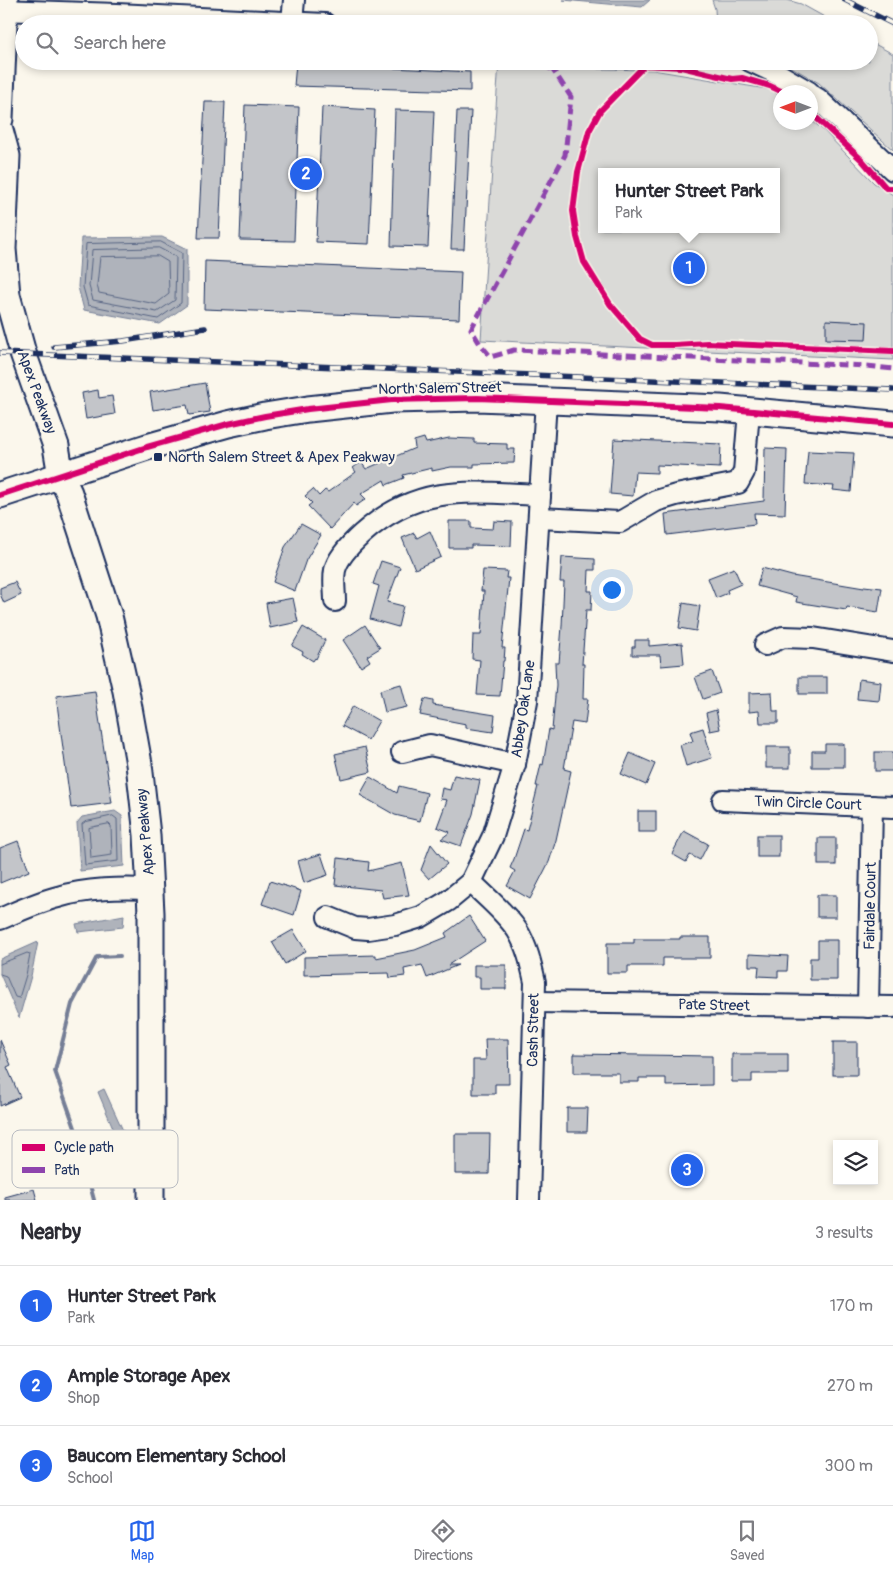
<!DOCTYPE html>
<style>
:root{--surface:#fff;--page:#f7f7f7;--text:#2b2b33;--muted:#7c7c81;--line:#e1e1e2;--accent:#2563eb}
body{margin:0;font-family:Pangolin,sans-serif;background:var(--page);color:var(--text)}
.controls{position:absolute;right:15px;bottom:15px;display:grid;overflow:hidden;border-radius:0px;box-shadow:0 2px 8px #0003}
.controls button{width:45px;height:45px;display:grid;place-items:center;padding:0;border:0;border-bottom:1px solid var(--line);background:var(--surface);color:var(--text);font:25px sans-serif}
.compass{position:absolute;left:773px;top:85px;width:45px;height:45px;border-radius:50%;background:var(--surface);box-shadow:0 2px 8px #0003;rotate:270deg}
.you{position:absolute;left:611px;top:589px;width:18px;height:18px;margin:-12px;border:4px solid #fff;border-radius:50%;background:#1a73e8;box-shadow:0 0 0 8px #1a73e833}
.badge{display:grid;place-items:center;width:32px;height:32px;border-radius:50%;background:var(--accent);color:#fff;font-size:16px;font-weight:700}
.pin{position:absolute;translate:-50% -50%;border:2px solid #fff;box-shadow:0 1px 5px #0006}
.popup{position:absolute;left:598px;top:168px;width:182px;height:65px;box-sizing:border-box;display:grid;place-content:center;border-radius:0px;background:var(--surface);filter:drop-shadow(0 1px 4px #0005);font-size:16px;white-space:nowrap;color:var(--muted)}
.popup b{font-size:19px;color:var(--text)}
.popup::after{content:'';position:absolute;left:50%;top:100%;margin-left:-10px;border:10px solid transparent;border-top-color:var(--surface)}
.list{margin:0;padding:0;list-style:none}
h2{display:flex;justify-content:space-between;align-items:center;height:65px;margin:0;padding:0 20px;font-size:21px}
h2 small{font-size:16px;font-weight:400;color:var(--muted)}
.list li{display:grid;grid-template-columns:32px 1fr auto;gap:15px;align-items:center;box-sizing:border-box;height:80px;padding:0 20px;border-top:1px solid var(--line)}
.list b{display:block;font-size:19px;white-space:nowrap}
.list p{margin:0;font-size:16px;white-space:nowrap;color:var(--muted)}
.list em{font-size:16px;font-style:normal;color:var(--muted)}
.icon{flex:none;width:28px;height:28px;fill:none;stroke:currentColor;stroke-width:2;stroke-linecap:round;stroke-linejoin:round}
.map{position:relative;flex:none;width:893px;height:1200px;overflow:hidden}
.search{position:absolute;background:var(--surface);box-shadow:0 2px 8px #0003;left:15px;right:15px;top:15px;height:55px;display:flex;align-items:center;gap:12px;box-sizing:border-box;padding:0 18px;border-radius:28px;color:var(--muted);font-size:19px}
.sheet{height:305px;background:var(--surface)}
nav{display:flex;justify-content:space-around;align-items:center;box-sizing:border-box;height:70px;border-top:1px solid var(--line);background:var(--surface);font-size:14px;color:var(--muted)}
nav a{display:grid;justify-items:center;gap:2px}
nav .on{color:var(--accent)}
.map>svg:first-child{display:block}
.green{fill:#dadad7;stroke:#7a849a;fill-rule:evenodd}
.water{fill:#afb3bb;stroke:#747e96}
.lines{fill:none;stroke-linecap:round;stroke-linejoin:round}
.shore{stroke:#566483;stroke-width:1}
.stream{stroke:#747e96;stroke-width:4}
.building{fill:#c3c5c9;stroke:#1b2f5e}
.minor-casing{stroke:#1b2f5e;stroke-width:24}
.major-casing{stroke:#1b2f5e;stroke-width:29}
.minor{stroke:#fbf7ec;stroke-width:20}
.major{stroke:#fbf7ec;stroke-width:25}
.rail-casing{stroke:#1b2f5e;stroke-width:5.5}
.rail{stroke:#fbf7ec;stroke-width:4;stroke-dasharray:11;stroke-linecap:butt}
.quiet{stroke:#8e44ad;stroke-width:5;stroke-dasharray:10 5;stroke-linecap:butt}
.cycleway-casing{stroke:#fbf7ec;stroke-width:9}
.cycleway{stroke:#d6006c;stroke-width:6}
.poi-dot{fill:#1b2f5e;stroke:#fbf7ec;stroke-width:2}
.labels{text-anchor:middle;stroke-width:4.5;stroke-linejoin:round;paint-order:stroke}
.street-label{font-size:15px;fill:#1b2f5e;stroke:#fbf7ec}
.poi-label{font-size:15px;fill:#1b2f5e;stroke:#fbf7ec;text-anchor:start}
.key{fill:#fbf7ec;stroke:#b8bbc1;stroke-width:1}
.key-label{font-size:14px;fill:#1b2f5e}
</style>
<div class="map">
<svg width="893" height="1200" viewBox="0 0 893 1200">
<rect width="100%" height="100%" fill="#fbf7ec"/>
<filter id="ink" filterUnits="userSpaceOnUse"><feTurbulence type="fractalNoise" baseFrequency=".02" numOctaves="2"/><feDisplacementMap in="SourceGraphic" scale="10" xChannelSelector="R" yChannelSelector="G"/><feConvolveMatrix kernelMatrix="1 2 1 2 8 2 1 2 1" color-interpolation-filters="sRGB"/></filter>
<g filter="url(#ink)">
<g class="green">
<polygon points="712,0 787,0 801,4 837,24 716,24 715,9"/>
<polygon points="869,41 893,54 893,150 819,83 781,61 869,61"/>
<path d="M499,61H582L598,69L653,70L772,90L780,97V122H810L811,120L824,131L874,183L893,195V360L481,340ZM602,172H776V229H602Z"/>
</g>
<g class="water">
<polygon points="563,0 650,0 642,7"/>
<polygon points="162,237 187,249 187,305 160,324 84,310 78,287 81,238"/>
<polygon points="115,811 122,816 124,866 80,871 77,823 82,817"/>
<polygon points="124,915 123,927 78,932 76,924"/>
<polygon points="38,942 31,976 19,1018 0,974 0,959"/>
<polygon points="104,1089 126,1137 119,1142 98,1092"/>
</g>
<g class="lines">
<g class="shore">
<polygon points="161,242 182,253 181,303 158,319 88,305 83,287 86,244"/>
<polygon points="159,248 176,257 175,300 157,312 93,300 89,286 92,250"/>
<polygon points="158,256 168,262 169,294 156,304 99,293 97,285 100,257"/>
<polygon points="113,816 117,819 118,861 85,865 82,824 85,822"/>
<polygon points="109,824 111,826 112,855 91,858 89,828"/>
<polyline points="0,964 27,953 30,954 26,975 19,998 15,997 6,976 0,974"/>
</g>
<polyline class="stream" points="94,1200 75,1128 55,1071 72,1004 97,957 120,956"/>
</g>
<g class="building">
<polygon points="296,63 470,72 470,91 294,86"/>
<polygon points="205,102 225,102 219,238 198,238"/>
<polygon points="245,105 299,107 294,241 240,240"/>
<polygon points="322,107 375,110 369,244 316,242"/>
<polygon points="395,110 434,111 428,247 391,246"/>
<polygon points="457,111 471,111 464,249 451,249"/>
<polygon points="205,261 461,272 459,319 204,309"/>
<polygon points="826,320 867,322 866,340 826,339"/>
<polygon points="205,383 210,412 189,415 187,405 153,410 150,392"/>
<polygon points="98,390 99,398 112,396 115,414 86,419 82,393"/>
<polygon points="424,438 426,443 449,438 474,439 474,443 507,444 507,449 515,449 514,463 474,464 474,467 451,467 432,471 432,468 403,475 404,478 386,485 384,480 361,494 366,499 356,506 354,503 330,529 308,506 312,503 305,496 313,489 319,496 325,490 328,492 356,472 353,468 361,462 366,469 415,448 414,441"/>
<polygon points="614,439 721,444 720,468 657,465 657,473 635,472 633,496 610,494"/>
<polygon points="765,448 787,449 785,514 754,513 755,524 667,535 665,514 764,501"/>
<polygon points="808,451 854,453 851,492 833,490 834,486 805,484"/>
<polygon points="449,521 471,521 471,528 493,529 494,521 512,522 511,546 471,545 471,548 449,548"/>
<polygon points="301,524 321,535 306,560 295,591 273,582 285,547"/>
<polygon points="430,531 441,557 415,569 402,538 414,533 417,538"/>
<polygon points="562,557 595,559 595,570 589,570 588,591 592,591 591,610 586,610 582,664 584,664 583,699 588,699 585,724 572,722 564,769 571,771 556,840 549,862 530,899 507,886 515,871 510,868 514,859 524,829 527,830 538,786 536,786 541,764 543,765 549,729 552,730 556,685 555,663 559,663 562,626 564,582 560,582"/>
<polygon points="381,561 400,567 387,602 403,606 398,627 370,619 379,586 373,584"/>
<polygon points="734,568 741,584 727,590 728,593 716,598 708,578"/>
<polygon points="762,568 792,576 864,588 864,586 882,588 878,612 847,607 846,610 796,602 797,597 757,586"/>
<polygon points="483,570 507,571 506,578 509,578 502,648 505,648 504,661 503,661 500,696 477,695 480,660 472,659 473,635 481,635 484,591 481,591"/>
<polygon points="15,582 21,595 4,603 0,594 0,588"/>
<polygon points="293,598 298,622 270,628 266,603"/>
<polygon points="683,603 700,606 696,631 679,628"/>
<polygon points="365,625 380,648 367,656 370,661 361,667 343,640"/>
<polygon points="303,627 325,640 316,659 315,658 313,661 302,654 303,652 292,646"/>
<polygon points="635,640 649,640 649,646 682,643 684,664 661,666 660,655 632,655 632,647 635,647"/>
<polygon points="712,671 720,693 703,699 695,677"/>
<rect x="799" y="677" width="28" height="17"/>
<polygon points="859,679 881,682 879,701 857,699"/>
<polygon points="401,684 407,707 385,712 380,690"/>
<polygon points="95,691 112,803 71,808 56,696"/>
<polygon points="772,692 773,711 778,711 778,723 760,723 759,711 749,712 749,693"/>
<polygon points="424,699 433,701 433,705 495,715 493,732 466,728 466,724 420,715"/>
<polygon points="353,706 379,721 368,740 342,726"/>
<polygon points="716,710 720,729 710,731 706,713"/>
<polygon points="703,728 712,758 686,766 680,745 693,741 690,732"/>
<polygon points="825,744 844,744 844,767 812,767 812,751 825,751"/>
<polygon points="365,747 371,772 341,779 335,754"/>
<rect x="766" y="747" width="24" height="21"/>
<rect x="875" y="752" width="18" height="19"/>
<polygon points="630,753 655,764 646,785 621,774"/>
<polygon points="454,775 480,780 473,814 461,846 441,839 450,832 437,827 447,800 440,799 442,788 450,790"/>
<polygon points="370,777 397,793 399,786 427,793 420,821 395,815 360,795"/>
<rect x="638" y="811" width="18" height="21"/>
<polygon points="684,831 708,844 700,860 690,855 686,862 672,854"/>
<rect x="757" y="835" width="22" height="22"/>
<rect x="818" y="838" width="18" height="27"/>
<polygon points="18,841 29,871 0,883 0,848"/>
<polygon points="431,844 447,864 429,879 421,870"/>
<polygon points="321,854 328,875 304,883 298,861"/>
<polygon points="338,858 369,862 368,871 402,863 409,895 383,898 381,890 335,885"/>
<polygon points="270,881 301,891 294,915 262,904"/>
<rect x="817" y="895" width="19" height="22"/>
<polygon points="469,916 485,941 448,965 458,965 427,978 422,965 404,969 405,976 390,978 389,973 304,975 304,957 376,955 376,958 415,950 447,937 445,933"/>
<polygon points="293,930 306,951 285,964 272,942"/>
<polygon points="680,937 710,937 710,958 663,958 663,966 628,966 628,973 607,973 607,943 634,943 634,939 680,939"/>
<polygon points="818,940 837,940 837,980 810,980 810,958 818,958"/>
<polygon points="749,954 788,956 787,971 778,971 778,977 758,976 759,966 749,966"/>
<polygon points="474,965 506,965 506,989 480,989 480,977 474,977"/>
<polygon points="485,1039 508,1039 509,1084 495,1084 495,1094 473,1094 473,1060 486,1060"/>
<polygon points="0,1040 11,1065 7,1067 20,1097 0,1106"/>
<rect x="833" y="1042" width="24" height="33"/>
<polygon points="574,1054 712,1056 712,1085 666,1086 666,1078 639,1078 639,1082 619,1082 619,1073 574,1073"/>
<polygon points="732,1054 788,1054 788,1074 752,1074 752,1082 732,1082"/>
<polygon points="567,1108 588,1108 587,1132 567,1132"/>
<polygon points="455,1134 490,1134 489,1174 455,1174"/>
<polygon points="34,1189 37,1200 5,1200 5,1197"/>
</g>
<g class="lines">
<defs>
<g id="minor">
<polyline points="0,10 117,14 325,24"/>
<polyline points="292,22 294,0"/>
<polyline points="750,61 780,75 809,92"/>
<polyline points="810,94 818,99 893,170"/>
<polyline points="539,518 620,522 656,501 676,495 738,483 744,472 749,411"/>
<path d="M335,601C335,592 333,580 335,570C338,557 352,543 362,534C419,483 470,492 540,495"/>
<polyline points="765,645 783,637 813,638 893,651"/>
<polyline points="402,752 430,745 515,764"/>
<polyline points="723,800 893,807"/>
<path d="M471,882C486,897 505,912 517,930C527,946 531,964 535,982L529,1200"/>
<polyline points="328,917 355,928 368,929 395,925 421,917 448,901 471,882 493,836 515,764 527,701 546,401"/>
<path d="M0,919C19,911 38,902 58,897C87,888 120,888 150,889"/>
<polyline points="535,1002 893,1007"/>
<polyline points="868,1007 872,806"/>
</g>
<g id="major">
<polyline points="0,119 5,0"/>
<polyline points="0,130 7,156 3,249 7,295 23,353 56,446 61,476 69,493 109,616 126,691 139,764 147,835 151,913 151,1200"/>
<polyline points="0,495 147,447 228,424 265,416 308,409 392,400 477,398 720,408 893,424"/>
</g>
</defs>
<use href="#minor" class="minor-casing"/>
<use href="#major" class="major-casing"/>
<use href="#minor" class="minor"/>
<use href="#major" class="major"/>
<defs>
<g id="rail">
<polyline points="845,0 893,24"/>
<polyline points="54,347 123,341 205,328"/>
<polyline points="0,353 893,390"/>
</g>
</defs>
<use href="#rail" class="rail-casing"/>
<use href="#rail" class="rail"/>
<polyline class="quiet" points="535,61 553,70 571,97 565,155 471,329 480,344 491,357 514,350 867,366 893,369"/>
<defs>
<g id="cycleway">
<polyline points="783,92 770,86 742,78 732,79 681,67 645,65 600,111 589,131 578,172 573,211 577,237 584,262 610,304 640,339 652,345 675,345 707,343 893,351"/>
<polyline points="810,112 862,160 886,188 893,188"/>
<polyline points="0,495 147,447 228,424 265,416 308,409 392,400 477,398 720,408 893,424"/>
</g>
</defs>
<use href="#cycleway" class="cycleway-casing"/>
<use href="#cycleway" class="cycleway"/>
</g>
</g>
<rect class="poi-dot" x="153" y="452" width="10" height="10" rx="2.5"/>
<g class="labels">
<g class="street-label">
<text transform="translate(440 388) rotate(-1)" y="5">North Salem Street</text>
<text transform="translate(37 392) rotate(70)" y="5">Apex Peakway</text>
<text transform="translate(523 709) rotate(-82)" y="5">Abbey Oak Lane</text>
<text transform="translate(808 803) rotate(2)" y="5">Twin Circle Court</text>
<text transform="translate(145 832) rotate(-95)" y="5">Apex Peakway</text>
<text transform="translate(870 906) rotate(-89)" y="5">Fairdale Court</text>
<text transform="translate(714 1005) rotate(1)" y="5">Pate Street</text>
<text transform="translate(533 1030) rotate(-89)" y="5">Cash Street</text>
</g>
<g class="poi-label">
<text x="168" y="462">North Salem Street &amp; Apex Peakway</text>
</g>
</g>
<rect x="12" y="1130" width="166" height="58" rx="8" class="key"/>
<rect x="22" y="1144" width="23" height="7" fill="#d6006c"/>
<rect x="22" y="1167" width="23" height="6" fill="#8e44ad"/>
<g class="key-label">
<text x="54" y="1152">Cycle path</text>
<text x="54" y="1175">Path</text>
</g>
</svg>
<div class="controls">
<button><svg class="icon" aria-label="layers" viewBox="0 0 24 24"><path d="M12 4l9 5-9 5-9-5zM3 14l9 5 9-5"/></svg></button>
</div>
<svg class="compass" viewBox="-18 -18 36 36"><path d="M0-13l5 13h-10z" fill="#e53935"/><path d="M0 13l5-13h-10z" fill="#7c7c81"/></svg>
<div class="you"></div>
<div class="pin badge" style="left:689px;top:268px">1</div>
<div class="popup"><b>Hunter Street Park</b>Park</div>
<div class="pin badge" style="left:306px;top:174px">2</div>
<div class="pin badge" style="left:687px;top:1170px">3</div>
<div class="search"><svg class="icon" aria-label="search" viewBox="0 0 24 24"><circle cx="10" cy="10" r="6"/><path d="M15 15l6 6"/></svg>Search here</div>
</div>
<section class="sheet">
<h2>Nearby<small>3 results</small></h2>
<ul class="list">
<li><span class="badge">1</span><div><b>Hunter Street Park</b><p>Park</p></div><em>170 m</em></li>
<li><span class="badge">2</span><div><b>Ample Storage Apex</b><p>Shop</p></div><em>270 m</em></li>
<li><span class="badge">3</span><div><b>Baucom Elementary School</b><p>School</p></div><em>300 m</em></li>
</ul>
</section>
<nav>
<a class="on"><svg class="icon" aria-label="map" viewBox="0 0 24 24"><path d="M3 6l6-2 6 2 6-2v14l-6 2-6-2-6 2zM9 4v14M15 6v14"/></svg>Map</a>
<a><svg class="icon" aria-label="directions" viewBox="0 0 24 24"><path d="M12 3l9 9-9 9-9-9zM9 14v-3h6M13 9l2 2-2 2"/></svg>Directions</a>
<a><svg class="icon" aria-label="saved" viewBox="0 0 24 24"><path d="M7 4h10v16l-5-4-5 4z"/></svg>Saved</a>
</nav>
